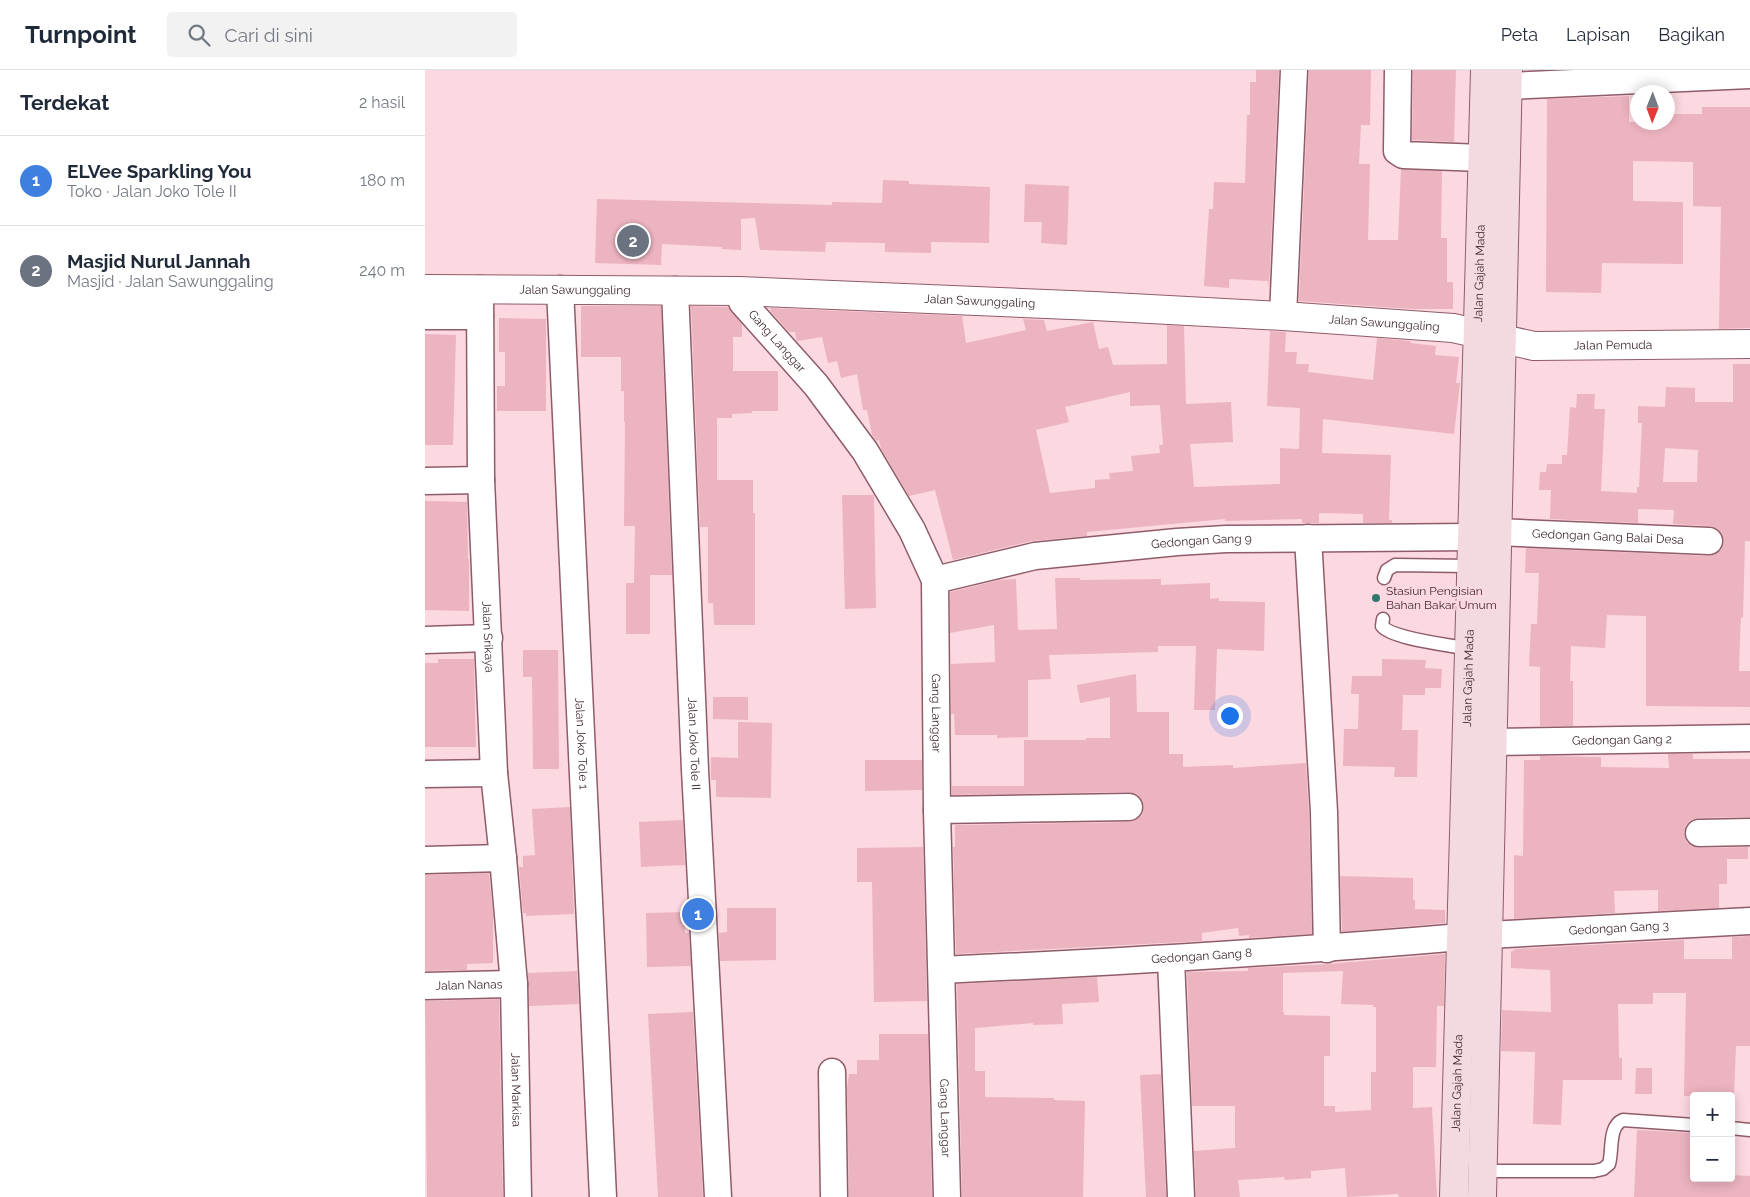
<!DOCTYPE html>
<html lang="id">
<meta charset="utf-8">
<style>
:root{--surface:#fff;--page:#f2f2f3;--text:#1f2937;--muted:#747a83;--line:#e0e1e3;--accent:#32786f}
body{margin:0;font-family:Raleway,sans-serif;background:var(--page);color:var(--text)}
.controls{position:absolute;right:15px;bottom:15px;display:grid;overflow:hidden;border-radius:5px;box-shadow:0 2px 12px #0003}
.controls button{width:45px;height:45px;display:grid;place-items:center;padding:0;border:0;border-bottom:1px solid var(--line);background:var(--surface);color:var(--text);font:25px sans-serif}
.compass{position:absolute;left:1205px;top:15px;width:45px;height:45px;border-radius:50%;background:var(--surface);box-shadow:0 2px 12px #0003;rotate:181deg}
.you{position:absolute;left:804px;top:645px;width:18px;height:18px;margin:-12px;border:4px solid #fff;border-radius:50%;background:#1a73e8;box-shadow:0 0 0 8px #1a73e833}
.badge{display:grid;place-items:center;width:32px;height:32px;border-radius:50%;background:var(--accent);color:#fff;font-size:16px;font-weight:700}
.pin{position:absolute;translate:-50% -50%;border:2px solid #fff;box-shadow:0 1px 5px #0006}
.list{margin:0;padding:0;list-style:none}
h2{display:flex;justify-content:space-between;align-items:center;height:65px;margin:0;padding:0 20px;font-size:21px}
h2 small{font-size:16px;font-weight:400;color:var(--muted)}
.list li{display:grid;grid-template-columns:32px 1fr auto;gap:15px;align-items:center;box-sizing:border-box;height:90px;padding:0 20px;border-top:1px solid var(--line)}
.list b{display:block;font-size:19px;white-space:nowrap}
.list p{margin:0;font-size:16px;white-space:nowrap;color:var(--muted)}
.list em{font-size:16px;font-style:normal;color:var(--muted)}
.icon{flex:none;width:28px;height:28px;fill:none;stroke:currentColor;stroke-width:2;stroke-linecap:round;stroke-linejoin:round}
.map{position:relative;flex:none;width:1325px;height:1127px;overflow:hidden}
header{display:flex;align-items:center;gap:30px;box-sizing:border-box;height:70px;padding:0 25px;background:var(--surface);border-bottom:1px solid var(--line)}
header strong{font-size:24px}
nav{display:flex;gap:28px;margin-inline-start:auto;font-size:18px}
.search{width:350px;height:45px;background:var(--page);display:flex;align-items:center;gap:12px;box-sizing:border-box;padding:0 18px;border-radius:5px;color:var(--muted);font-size:19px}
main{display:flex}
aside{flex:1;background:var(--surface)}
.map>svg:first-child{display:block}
.building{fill:#ecb3c0;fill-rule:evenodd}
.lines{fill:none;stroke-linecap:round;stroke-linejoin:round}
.service-casing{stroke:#8f5c69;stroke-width:15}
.minor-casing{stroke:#8f5c69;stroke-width:29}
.tertiary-casing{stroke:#8f5c69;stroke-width:30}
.secondary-casing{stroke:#8f5c69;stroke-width:30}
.service{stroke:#fff;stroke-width:12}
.minor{stroke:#fff;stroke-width:26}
.tertiary{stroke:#fff;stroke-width:28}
.secondary{stroke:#f3d9e0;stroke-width:28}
.poi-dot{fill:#32786f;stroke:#fcd8e0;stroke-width:2}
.labels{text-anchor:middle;stroke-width:5;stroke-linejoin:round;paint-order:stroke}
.street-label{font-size:12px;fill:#412b30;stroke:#fcd8e0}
.poi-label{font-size:12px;fill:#412b30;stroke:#fcd8e0;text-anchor:start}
</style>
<header>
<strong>Turnpoint</strong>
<div class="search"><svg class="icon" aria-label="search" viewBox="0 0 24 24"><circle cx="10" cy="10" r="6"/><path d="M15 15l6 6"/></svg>Cari di sini</div>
<nav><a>Peta</a><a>Lapisan</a><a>Bagikan</a></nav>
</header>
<main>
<aside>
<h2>Terdekat<small>2 hasil</small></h2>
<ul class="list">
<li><span class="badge" style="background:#3f7fe0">1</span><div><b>ELVee Sparkling You</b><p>Toko · Jalan Joko Tole II</p></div><em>180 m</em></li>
<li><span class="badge" style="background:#6b7280">2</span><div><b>Masjid Nurul Jannah</b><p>Masjid · Jalan Sawunggaling</p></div><em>240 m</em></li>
</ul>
</aside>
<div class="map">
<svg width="1325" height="1127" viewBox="0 0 1325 1127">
<rect width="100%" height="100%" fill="#fcd8e0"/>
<g class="building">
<polygon points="831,0 854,0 844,219 843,211 804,209 804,218 779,216 784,139 788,139 789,112 820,113 822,45 825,45 825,12 831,12"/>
<polygon points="884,0 946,0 945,55 936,55 934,94 945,94 943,170 973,170 976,99 1017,101 1016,168 1022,168 1022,212 1028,212 1028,239 986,239 874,231"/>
<polygon points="988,0 1031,0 1029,72 987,70"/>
<polygon points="1204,26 1204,52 1242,52 1242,44 1277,44 1277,37 1325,37 1325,258 1294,259 1296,137 1268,136 1268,92 1208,91 1208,131 1258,132 1258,194 1177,193 1176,223 1121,222 1122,29"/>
<polygon points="458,110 484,111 484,114 565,117 564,173 506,172 506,183 460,182 460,173 401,172 400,182 335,180 330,148 316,149 316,180 297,179 297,177 237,174 236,195 170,193 172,129 407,135 407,132 457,133"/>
<polygon points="600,114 644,116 642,175 616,173 617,152 599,152"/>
<polygon points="156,236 236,236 247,505 225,505 225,564 201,564 201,513 209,513 210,456 199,456 200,352 199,352 199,321 196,321 196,287 156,287"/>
<polygon points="266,236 303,237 317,254 317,267 308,267 308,301 353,301 353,341 327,341 327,343 307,344 307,348 292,348 292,410 328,410 328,443 330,443 330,555 289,555 288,533 283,533 283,457 275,457"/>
<path d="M345,238L537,246L541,273L601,260L598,249L619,250L622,261L668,252L674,279L683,277L688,295L742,294V255L759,256L761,334L806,332L808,372L765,374L769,417L855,414V378L874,379L875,338L842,336L845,261L861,262L860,282H872L871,294H884L883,302L948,310L952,268L986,271V273L1011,276L1010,285L1034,287L1031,313H1035L1029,364L898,349L897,383L966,385L964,450H967V453H938V444L894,443V453H877V449L800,451V449L662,462V466L607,471L528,490L510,420L484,426L456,379L454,370L451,371L447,365L442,340H438L432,304L416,308L412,291L403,293L397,267L372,271L370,262H364L346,242ZM705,322V336L735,335L738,375H734L735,383L706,386L708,401L684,403L685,409L670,410V418L625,423L611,360L644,352L640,337Z"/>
<polygon points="74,248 121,249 121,341 72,341 72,316 80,316 80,282 74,282"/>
<polygon points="0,264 31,265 28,375 0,375"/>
<path d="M1308,294H1325V471H1320L1318,548L1316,547L1315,567L1314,601H1325V637L1221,636V546L1182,545L1180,578L1146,576L1145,611H1148V656H1115V597L1104,596L1106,554H1112L1114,503H1100L1101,478L1283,486L1291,484L1296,479L1299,472L1297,465L1292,458L1285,456L1248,454L1249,440L1213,439V453L1125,449L1126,420H1114L1115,402H1121L1122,394H1137V385H1142L1145,337L1151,338L1152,324H1170L1169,339H1180L1176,421L1212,423V417H1214L1217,353H1213V336L1240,337L1241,317L1270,318V332H1308ZM1240,378L1273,380L1272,412H1238Z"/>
<polygon points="417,425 449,425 451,538 420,539"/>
<polygon points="0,431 42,432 43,489 44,489 44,541 0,540"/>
<polygon points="630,508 655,508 655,510 736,509 736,515 785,513 785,529 794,528 794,531 840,532 839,581 792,579 790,640 769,640 771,576 733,576 733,582 624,585 626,609 603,610 603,667 572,668 572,665 530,665 529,644 526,644 526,594 570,592 569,555 525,563 525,522 575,510 591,509 593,560 632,559"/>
<polygon points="98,580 133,580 134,699 108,699 107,607 98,607"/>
<polygon points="13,589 49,589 51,677 0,677 0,593 13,593"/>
<polygon points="957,589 1001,590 1000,598 1017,599 1016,618 1000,618 1000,625 978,625 977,660 993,660 992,707 969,707 970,697 918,696 919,659 933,659 934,624 926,624 927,606 957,606"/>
<polygon points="711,604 712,642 744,642 744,684 758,684 758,697 808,695 808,698 881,693 884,745 887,864 824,868 824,865 814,866 813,858 777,863 777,871 531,884 528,777 530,777 530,755 704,752 711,750 717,745 719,736 717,729 712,724 704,722 527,725 527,716 599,716 599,670 661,670 661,668 685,668 685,627 655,633 652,615"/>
<polygon points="288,627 323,627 323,650 288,649"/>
<polygon points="313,652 347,653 346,728 291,727 291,710 286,710 286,687 313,688"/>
<polygon points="1243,684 1268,684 1268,689 1325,689 1325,747 1273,748 1266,750 1261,755 1259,763 1261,771 1266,776 1274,778 1323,777 1323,789 1302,789 1302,814 1294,814 1294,838 1233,841 1233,820 1189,821 1190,843 1089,849 1089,785 1098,786 1099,690 1115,690 1115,686 1176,687 1176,697 1244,698"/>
<polygon points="440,690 497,690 497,720 440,721"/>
<polygon points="145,737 149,844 101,846 101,843 98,843 94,797 98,797 98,786 110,785 107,739"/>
<polygon points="258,750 260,795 216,797 214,752"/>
<polygon points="498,777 502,931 449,932 447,812 432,812 432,778"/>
<polygon points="64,803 68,844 68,893 42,894 42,900 0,901 0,805"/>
<polygon points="915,806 988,808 988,830 990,830 990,839 1020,840 1020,853 917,862"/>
<polygon points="302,838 351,838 351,890 295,891 294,863 302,862"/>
<polygon points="260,842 260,863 264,863 266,896 222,897 221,843"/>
<polygon points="1325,866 1325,976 1311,976 1309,1026 1259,1026 1261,923 1228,923 1228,934 1193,934 1194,988 1197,988 1197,1010 1138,1010 1136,1055 1108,1054 1110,982 1076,981 1077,940 1126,942 1125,900 1086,898 1086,881 1089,881 1089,879 1259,870 1259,889 1307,889 1307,867"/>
<path d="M1020,884L1019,936H1012L1011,997H988V1038L1007,1037L1012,1127H974L973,1124L922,1127L920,1098L886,1101V1108L860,1110L859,1107L813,1110L815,1127H771L769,1081L810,1078V1036H767L762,902L823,901V898L903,894ZM918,901L916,934L948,935V937H951V1002H946V1040L910,1042V1036H899V986H905V946L859,945V942H858V903Z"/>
<polygon points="152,901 154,934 104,936 103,903"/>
<polygon points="672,907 674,932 637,934 638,954 608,955 608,953 550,958 550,1001 560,1001 560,1027 629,1028 629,1030 660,1031 658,1127 537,1127 532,914"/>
<polygon points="74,929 78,1127 2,1127 0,931"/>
<polygon points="268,942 278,1127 233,1127 223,944"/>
<polygon points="454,964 503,964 507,1127 424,1127 422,1018 424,1004 432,1004 432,990 454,990"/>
<polygon points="1211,998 1227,998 1227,1024 1210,1024"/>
<polygon points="736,1004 741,1127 721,1127 715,1005"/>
<polygon points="1212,1060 1269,1063 1269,1108 1306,1108 1306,1105 1325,1106 1325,1127 1209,1127"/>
</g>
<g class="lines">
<defs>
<g id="service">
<polyline points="959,508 962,500 970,495 1046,496"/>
<path d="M958,549L957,556C967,569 1026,575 1044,579"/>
<polyline points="1306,1058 1325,1060"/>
<path d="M1058,1101H1169L1178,1099L1184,1094C1188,1081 1183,1056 1198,1050L1269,1055"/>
</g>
<g id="minor">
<polyline points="973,0 972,81 978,85 1057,88"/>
<polyline points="1083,16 1325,5"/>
<path id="s1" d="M55,219L56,410L69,703L78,788L89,914L93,1127"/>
<path id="s2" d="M135,219L178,1127"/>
<path id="s3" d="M250,220L270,700L293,1127"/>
<path id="s4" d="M314,221L317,232L391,315L440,381L487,460L510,510L512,740L522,1127"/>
<polyline points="0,246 55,246"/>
<polyline points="858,246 869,0"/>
<polyline points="0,411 56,410"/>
<path id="s5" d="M1072,462L1284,471"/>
<polyline points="883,468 899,742 902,879"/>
<path id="s6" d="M510,510L610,486L752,472L801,469L1047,467"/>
<polyline points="0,570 64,568"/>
<path id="s7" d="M1068,672L1325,668"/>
<polyline points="0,704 69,703"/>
<polyline points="512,740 704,737"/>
<polyline points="1274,763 1325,762"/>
<polyline points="0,790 78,788"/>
<path id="s8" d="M1063,865L1325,851"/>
<polyline points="746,889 756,1127"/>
<path id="s9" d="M517,900C690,892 863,882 1036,867"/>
<path id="s10" d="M0,916L89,914"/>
<polyline points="407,1002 409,1127"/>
</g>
<g id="tertiary">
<path id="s11" d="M0,219L314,221L669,236L858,246L1028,258L1109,276L1325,274"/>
</g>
<g id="secondary">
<path id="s12" d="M1029,1127L1060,0"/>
<polyline points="1057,1127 1083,0"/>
</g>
</defs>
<use href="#service" class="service-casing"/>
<use href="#minor" class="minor-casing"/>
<use href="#tertiary" class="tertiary-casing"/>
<use href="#secondary" class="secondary-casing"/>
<use href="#service" class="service"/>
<use href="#minor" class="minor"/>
<use href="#tertiary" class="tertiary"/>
<use href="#secondary" class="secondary"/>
</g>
<circle class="poi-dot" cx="951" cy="528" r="5"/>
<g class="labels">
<g class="street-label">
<text dy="4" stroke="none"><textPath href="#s12" startOffset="924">Jalan Gajah Mada</textPath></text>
<text dy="4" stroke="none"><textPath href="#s11" startOffset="150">Jalan Sawunggaling</textPath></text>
<text dy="4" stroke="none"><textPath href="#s11" startOffset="555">Jalan Sawunggaling</textPath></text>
<text dy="4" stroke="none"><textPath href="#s11" startOffset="960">Jalan Sawunggaling</textPath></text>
<text dy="4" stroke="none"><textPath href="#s4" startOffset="64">Gang Langgar</textPath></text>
<text dy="4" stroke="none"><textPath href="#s11" startOffset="1191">Jalan Pemuda</textPath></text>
<text dy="4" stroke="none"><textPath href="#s5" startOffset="111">Gedongan Gang Balai Desa</textPath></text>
<text dy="4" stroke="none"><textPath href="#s6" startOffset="270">Gedongan Gang 9</textPath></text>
<text dy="4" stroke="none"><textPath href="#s1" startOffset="348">Jalan Srikaya</textPath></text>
<text dy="4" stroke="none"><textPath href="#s12" startOffset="519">Jalan Gajah Mada</textPath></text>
<text dy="4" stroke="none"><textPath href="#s4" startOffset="485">Gang Langgar</textPath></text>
<text dy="4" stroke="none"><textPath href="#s7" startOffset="129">Gedongan Gang 2</textPath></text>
<text dy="4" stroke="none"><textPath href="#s2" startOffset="455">Jalan Joko Tole 1</textPath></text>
<text dy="4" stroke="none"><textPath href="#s3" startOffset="454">Jalan Joko Tole II</textPath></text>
<text dy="4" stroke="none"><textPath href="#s8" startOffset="131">Gedongan Gang 3</textPath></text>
<text dy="4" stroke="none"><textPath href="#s9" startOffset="260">Gedongan Gang 8</textPath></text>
<text dy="4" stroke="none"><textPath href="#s10" startOffset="44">Jalan Nanas</textPath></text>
<text dy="4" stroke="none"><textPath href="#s12" startOffset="114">Jalan Gajah Mada</textPath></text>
<text dy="4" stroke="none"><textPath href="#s1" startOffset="802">Jalan Markisa</textPath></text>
<text dy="4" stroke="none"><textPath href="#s4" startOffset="890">Gang Langgar</textPath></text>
</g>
<g class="poi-label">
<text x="961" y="525">Stasiun Pengisian<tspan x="961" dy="14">Bahan Bakar Umum</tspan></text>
</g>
</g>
</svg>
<div class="controls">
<button>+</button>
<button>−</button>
</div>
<svg class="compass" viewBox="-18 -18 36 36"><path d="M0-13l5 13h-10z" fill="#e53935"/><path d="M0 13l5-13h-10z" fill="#747a83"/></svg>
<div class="you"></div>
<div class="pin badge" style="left:273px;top:844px;background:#3f7fe0">1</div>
<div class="pin badge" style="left:208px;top:171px;background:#6b7280">2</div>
</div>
</main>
